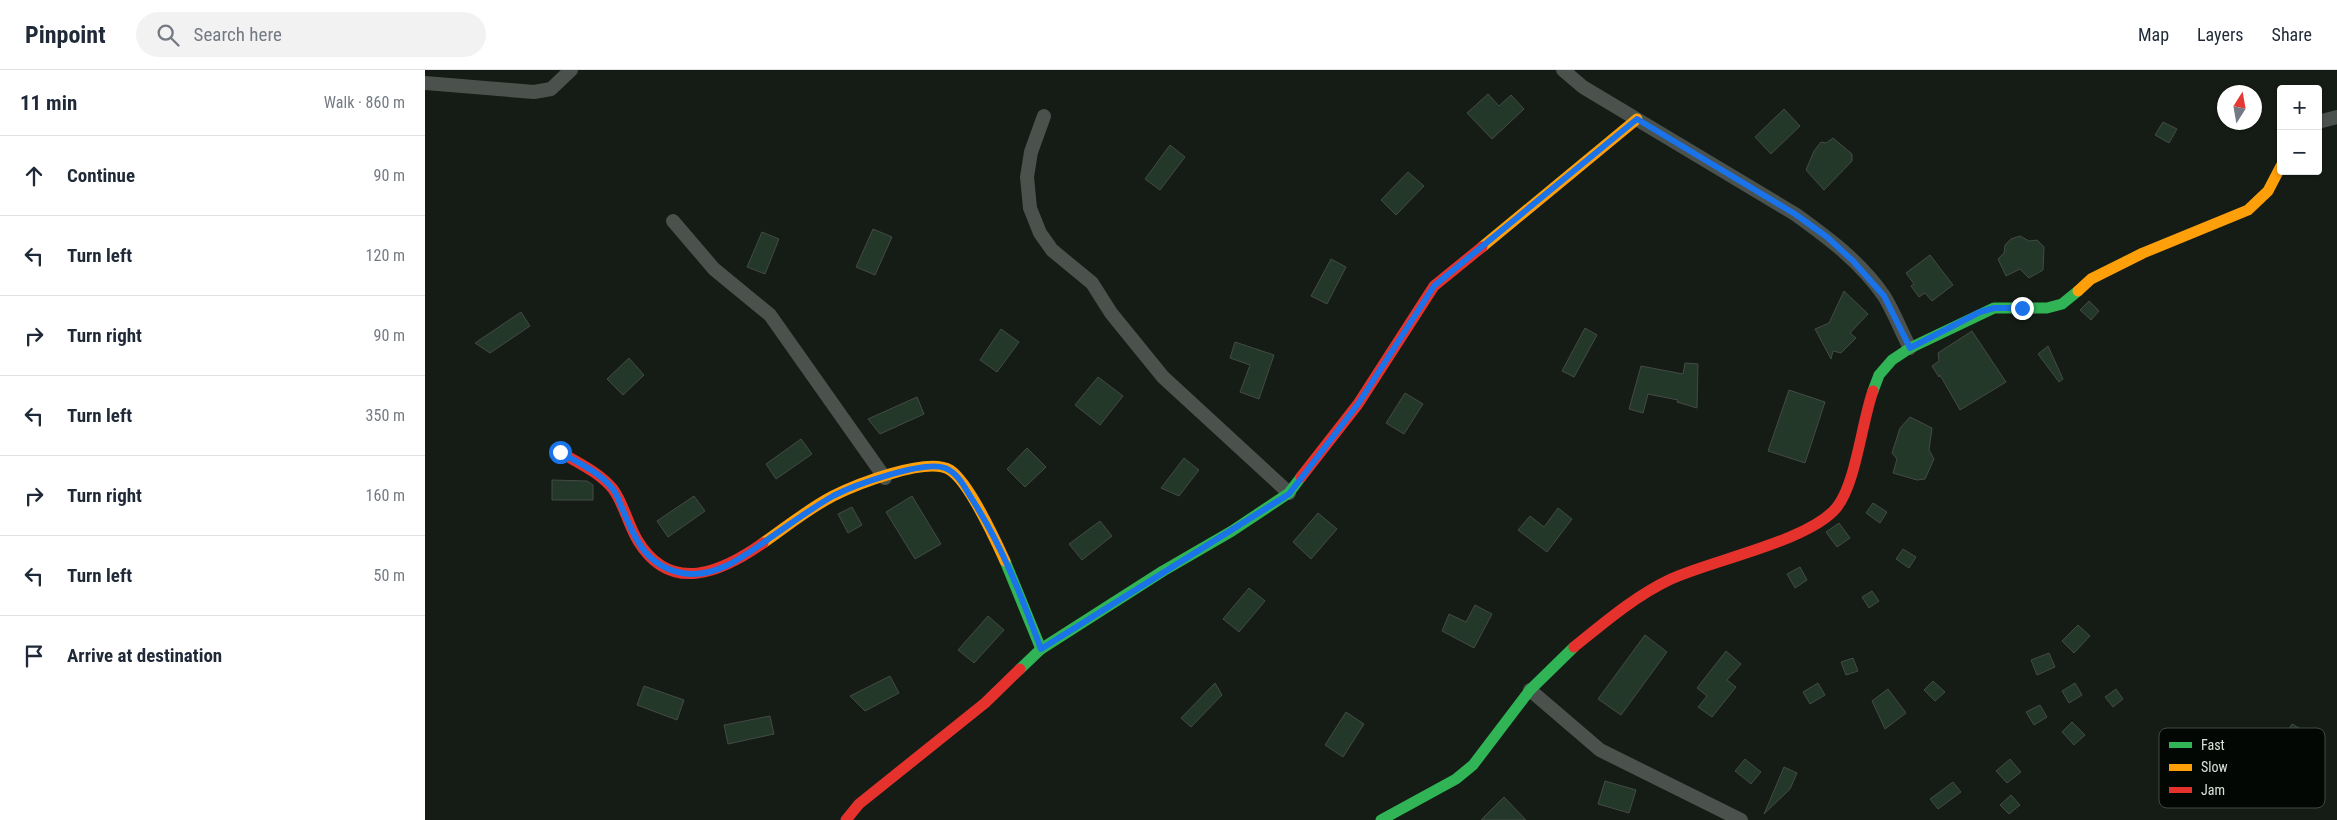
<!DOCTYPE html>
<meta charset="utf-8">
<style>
:root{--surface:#fff;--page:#f2f2f3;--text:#1f2937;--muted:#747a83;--line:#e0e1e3}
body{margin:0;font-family:"Roboto Condensed",sans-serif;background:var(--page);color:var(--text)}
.controls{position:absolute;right:15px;top:15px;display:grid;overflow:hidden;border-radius:5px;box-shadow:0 1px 4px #0004}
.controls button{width:45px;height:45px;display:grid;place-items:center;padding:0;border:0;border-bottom:1px solid var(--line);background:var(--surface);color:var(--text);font:25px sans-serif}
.compass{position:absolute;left:1792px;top:15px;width:45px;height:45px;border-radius:50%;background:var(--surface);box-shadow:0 1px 4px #0004;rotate:11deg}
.stop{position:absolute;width:15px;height:15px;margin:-11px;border:4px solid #1a73e8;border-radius:50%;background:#fff}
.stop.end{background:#1a73e8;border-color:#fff;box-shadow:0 1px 5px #0008}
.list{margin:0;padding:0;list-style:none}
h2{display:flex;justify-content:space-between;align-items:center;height:65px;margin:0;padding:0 20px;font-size:21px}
h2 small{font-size:16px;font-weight:400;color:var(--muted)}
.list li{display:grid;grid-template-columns:32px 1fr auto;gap:15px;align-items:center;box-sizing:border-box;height:80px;padding:0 20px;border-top:1px solid var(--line)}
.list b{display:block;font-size:19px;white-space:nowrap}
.list em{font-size:16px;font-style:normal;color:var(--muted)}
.icon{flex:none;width:28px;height:28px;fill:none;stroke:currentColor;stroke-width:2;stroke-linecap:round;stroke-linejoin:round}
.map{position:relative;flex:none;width:1912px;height:750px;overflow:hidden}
header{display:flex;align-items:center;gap:30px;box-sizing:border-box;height:70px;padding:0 25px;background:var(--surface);border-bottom:1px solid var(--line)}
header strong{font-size:24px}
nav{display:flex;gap:28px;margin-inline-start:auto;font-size:18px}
.search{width:350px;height:45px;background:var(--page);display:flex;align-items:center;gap:12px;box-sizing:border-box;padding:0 18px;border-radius:28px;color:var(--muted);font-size:19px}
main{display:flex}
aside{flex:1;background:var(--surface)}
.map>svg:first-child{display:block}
.building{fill:#24382a;stroke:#444a44}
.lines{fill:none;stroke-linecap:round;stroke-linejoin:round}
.street{stroke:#4b514c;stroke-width:14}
.fast{stroke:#30b455;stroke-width:11}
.slow{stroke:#ff9f0a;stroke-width:11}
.jam{stroke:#e5322d;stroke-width:11}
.route{stroke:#1a73e8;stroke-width:6}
.key{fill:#030704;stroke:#434944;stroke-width:1}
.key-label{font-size:14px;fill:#d8e2d9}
</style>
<header>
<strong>Pinpoint</strong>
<div class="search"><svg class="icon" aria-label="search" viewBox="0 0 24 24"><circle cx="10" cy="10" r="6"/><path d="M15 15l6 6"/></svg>Search here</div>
<nav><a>Map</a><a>Layers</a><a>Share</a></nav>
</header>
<main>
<aside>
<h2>11 min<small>Walk · 860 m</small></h2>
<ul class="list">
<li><svg class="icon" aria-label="ahead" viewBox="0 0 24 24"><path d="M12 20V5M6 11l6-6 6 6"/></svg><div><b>Continue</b></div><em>90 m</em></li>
<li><svg class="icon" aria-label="left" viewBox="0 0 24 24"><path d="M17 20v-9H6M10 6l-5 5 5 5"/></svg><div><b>Turn left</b></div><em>120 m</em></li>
<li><svg class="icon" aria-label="right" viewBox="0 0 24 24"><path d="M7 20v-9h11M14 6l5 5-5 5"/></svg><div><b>Turn right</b></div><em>90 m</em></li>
<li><svg class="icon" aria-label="left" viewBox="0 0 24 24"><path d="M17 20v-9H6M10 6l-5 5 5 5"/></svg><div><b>Turn left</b></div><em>350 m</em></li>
<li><svg class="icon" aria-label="right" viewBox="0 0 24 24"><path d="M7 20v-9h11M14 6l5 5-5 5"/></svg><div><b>Turn right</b></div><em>160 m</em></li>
<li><svg class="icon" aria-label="left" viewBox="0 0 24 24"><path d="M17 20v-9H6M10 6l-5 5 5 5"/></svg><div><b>Turn left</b></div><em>50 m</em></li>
<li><svg class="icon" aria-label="arrive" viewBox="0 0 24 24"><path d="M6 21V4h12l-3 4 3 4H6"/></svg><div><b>Arrive at destination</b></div></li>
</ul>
</aside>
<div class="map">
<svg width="1912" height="750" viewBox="0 0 1912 750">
<rect width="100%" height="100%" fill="#141c15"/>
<g class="building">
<polygon points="1063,24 1074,36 1086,25 1099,39 1067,69 1042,43"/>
<polygon points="1359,39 1375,56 1346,84 1330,67"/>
<polygon points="1738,52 1752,59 1744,73 1730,65"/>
<polygon points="1408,68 1427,84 1427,91 1399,120 1381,100 1389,81 1396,72 1401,73"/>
<polygon points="745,75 760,87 735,120 720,109"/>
<polygon points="983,102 999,116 971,145 956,130"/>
<polygon points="448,159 467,167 450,205 431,197"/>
<polygon points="337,162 354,169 340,204 322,197"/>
<polygon points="1595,166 1604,171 1612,170 1619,177 1618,200 1604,208 1595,199 1581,206 1573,189 1579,183 1580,175 1586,169"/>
<polygon points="1505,185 1528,215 1507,231 1500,223 1494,227 1486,216 1489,214 1481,203"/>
<polygon points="906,189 921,197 902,234 886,226"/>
<polygon points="1419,221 1443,244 1425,263 1431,268 1416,283 1408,281 1406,289 1390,259 1404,253"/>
<polygon points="1664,231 1674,241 1666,250 1655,240"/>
<polygon points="96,242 105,256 65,283 50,273"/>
<polygon points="1160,258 1172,265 1149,307 1137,301"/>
<polygon points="576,259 594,272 572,302 555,290"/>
<polygon points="1547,261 1581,312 1535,340 1515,305 1514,307 1507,296 1514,291 1513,283"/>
<polygon points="810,272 849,285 834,329 815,322 825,295 805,288"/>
<polygon points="1623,276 1638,309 1634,312 1613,284"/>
<polygon points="204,288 219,305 198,325 182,309"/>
<polygon points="1260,293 1273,294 1272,338 1252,332 1253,330 1223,324 1218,343 1204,339 1216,296 1258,304"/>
<polygon points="673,307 698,326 675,355 650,335"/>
<polygon points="1364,320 1400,332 1380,393 1343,381"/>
<polygon points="980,323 998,334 979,364 961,353"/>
<polygon points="492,327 499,344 455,364 443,349"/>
<polygon points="1485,347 1507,358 1504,380 1509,389 1500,409 1492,410 1468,403 1472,389 1467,383 1475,358"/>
<polygon points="376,369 387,384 351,409 341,394"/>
<polygon points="602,378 621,397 600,417 582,399"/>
<polygon points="759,388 774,400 754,426 736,418"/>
<polygon points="127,410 162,411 168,415 168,430 127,430"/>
<polygon points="269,426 280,441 243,467 232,451"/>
<polygon points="487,426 516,474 490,489 461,442"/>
<polygon points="1448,433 1462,442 1455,453 1441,443"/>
<polygon points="427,437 437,455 423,463 413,444"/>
<polygon points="1133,438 1147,449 1122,482 1093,460 1105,446 1119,457"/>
<polygon points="893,443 912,459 886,489 868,472"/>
<polygon points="675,451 687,466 657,490 644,474"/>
<polygon points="1414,453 1425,468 1412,477 1401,462"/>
<polygon points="1478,479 1491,487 1484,498 1471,489"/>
<polygon points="1375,497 1382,510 1370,518 1362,504"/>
<polygon points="824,518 840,531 814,562 798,549"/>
<polygon points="1447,521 1454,531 1444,538 1437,527"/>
<polygon points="1050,535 1067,544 1049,578 1017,561 1024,544 1041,552"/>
<polygon points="563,546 579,560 549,593 533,580"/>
<polygon points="1653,555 1665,566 1649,583 1637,571"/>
<polygon points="1220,565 1242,582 1196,645 1173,629"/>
<polygon points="1301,581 1316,594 1302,610 1311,617 1287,647 1273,637 1282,626 1272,618"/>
<polygon points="1624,583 1630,597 1612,605 1606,590"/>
<polygon points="1428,588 1433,601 1421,605 1416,592"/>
<polygon points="465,606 474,623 440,641 425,626"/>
<polygon points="1508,611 1520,622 1510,631 1499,620"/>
<polygon points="790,613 797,625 766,657 756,648"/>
<polygon points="1393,613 1400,625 1385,634 1378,622"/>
<polygon points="1650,613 1657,625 1644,633 1637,621"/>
<polygon points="219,616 259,630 252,650 212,635"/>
<polygon points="1463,619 1481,643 1460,659 1447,631"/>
<polygon points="1691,619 1698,629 1688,637 1680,627"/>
<polygon points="1615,635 1622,647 1609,655 1601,642"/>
<polygon points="921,642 939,654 918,687 900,675"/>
<polygon points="345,646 349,664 303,674 299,655"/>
<polygon points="1647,652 1660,665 1649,675 1637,662"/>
<polygon points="1867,654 1881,662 1875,674 1860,666"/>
<polygon points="1320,689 1336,702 1326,714 1310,701"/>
<polygon points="1585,689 1596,702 1582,713 1571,701"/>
<polygon points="1359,697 1372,703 1365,719 1339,744"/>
<polygon points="1180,711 1211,720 1204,743 1173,734"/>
<polygon points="1528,712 1536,722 1513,739 1505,729"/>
<polygon points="1586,725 1595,735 1584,744 1575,735"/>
<polygon points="1079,727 1101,750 1056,750"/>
</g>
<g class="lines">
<g class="street">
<path d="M1138,0L1158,17L1370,144C1402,167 1436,192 1459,226C1469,242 1476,261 1485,278"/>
<polyline points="0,13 109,22 126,19 146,0"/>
<polyline points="619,46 606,82 602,107 605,138 615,163 627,180 667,213 686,243 738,307 864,423"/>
<polyline points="1893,52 1912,47"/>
<polyline points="248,151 289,199 345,245 460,408"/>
<polyline points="1105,620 1175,680 1316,750"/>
</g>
<g class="fast">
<polyline points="1448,321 1454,305 1467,290 1485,278 1569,238 1622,238 1637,234 1653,221"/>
<polyline points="580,491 616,579"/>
<polyline points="595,599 616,579 738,501 807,461 864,423 876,407"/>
<polyline points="956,750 1031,709 1048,695 1105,620 1149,577"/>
</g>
<g class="slow">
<polyline points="1057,177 1212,49"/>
<polyline points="1653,221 1666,209 1718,183 1823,140 1843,121 1856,96"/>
<path d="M338,473C361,457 383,439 408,426C430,415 502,386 525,400C544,412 570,469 580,491"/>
</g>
<g class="jam">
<path d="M135,382C153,393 174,402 188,419C199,434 203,455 213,471C246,525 297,502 338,473"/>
<polyline points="876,407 933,334 1009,216 1057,177"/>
<path d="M1149,577C1180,552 1210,526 1246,509C1287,490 1385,471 1412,437C1431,413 1437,351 1448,321"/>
<polyline points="421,750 434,734 560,633 595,599"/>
</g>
</g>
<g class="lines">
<path class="route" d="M135,382C152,392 174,402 187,418C192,423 194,432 197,438C210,469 221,496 257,503C289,509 318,487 342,470C364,455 385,439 408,426C429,415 499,390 520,398C533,403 540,418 547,429C578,478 596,525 616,579L864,424L933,334L1009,216L1212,49L1370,144L1402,167L1428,191L1459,226L1485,278L1555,242L1569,238H1597"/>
</g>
<rect x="1734" y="658" width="166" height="80" rx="8" class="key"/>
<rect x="1744" y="672" width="23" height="6" fill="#30b455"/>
<rect x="1744" y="694" width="23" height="7" fill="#ff9f0a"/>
<rect x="1744" y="717" width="23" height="6" fill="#e5322d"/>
<g class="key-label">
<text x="1776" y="680">Fast</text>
<text x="1776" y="702">Slow</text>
<text x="1776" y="725">Jam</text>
</g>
</svg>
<div class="controls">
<button>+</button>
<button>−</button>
</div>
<svg class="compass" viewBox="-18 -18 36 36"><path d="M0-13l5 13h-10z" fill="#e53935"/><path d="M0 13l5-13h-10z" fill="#747a83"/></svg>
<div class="stop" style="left:135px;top:382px"></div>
<div class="stop end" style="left:1597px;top:238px"></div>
</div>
</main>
